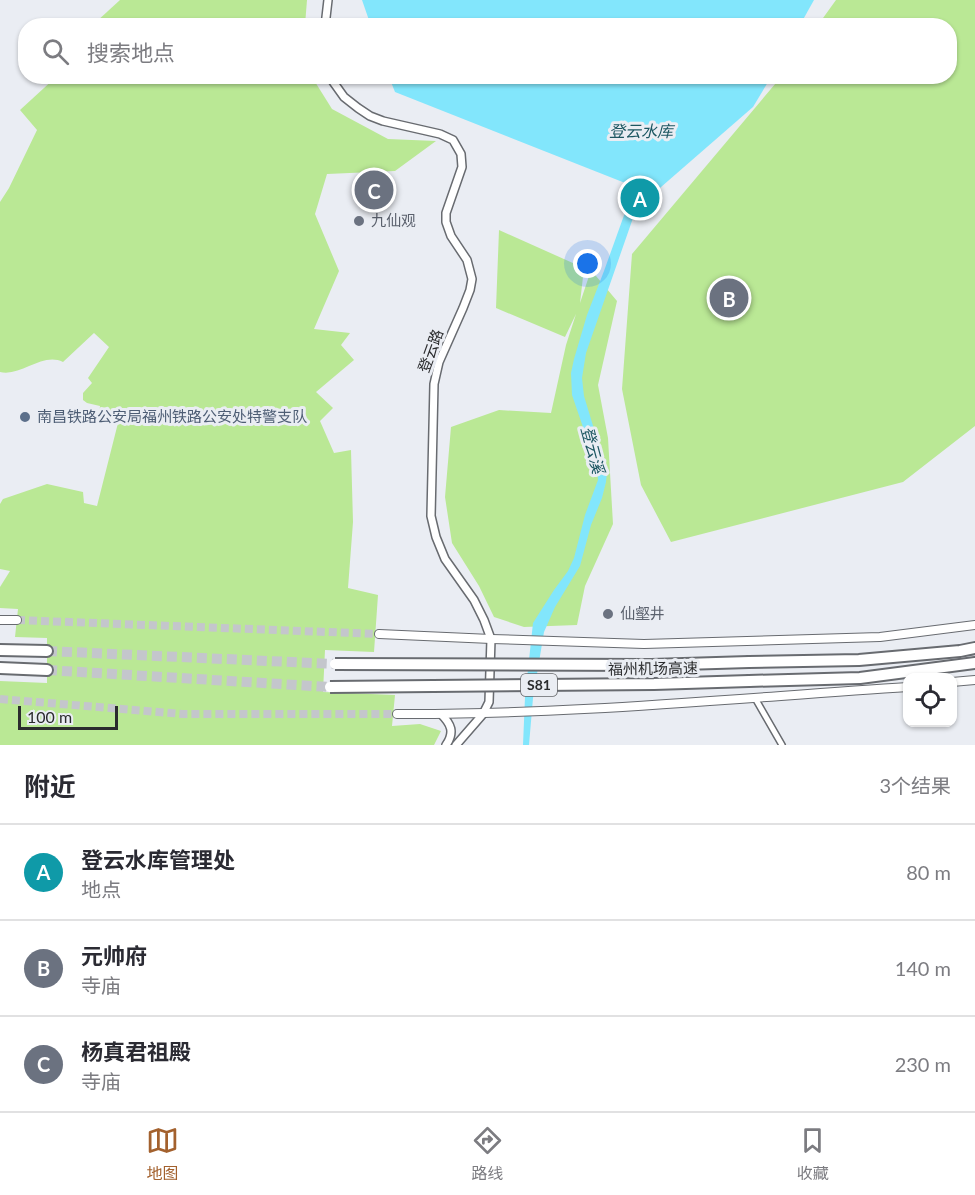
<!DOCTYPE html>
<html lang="zh">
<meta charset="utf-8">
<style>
:root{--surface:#fff;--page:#f2f2f3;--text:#2b2b33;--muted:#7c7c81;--line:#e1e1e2;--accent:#a3612e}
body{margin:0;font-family:Lato,"Noto Sans SC",sans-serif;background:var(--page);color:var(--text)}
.controls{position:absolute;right:18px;bottom:18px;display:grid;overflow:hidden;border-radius:12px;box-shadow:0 2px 4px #0004}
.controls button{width:54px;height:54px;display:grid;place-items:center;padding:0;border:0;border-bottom:2px solid var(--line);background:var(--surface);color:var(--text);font:30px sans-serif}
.scale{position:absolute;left:18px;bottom:15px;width:100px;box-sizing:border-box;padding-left:6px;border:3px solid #2b2c2e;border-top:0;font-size:16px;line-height:21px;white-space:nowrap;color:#2b2c2e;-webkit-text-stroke:4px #eaedf3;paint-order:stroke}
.you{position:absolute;left:588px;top:264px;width:21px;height:21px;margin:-15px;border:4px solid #fff;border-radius:50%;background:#1a73e8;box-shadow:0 0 0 9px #1a73e833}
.badge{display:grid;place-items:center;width:39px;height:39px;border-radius:50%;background:var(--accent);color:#fff;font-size:20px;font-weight:700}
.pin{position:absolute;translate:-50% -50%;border:3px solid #fff;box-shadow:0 2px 6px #0006}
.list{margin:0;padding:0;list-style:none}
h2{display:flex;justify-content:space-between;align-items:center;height:78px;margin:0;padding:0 24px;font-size:26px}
h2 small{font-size:20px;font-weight:400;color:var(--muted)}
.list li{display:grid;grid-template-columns:39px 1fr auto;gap:18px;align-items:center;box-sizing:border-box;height:96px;padding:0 24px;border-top:2px solid var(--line)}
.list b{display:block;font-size:22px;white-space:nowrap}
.list p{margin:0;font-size:20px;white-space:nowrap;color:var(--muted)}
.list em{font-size:20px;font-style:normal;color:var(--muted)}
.icon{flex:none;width:33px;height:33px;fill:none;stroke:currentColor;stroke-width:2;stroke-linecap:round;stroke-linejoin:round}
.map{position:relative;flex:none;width:975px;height:745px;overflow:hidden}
.search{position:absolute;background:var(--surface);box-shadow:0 2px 4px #0004;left:18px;right:18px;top:18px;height:66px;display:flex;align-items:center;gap:15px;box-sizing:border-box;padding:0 21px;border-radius:24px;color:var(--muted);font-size:22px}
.sheet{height:366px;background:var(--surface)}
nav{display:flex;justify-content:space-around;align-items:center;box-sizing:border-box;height:84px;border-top:2px solid var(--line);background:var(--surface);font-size:16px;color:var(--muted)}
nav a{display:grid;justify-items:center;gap:3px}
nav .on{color:var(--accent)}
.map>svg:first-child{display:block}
.green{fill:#bae895}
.water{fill:#82e6fc}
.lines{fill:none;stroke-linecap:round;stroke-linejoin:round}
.stream{stroke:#82e6fc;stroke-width:2}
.secondary-tunnel{stroke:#c4c6cc;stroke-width:8;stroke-dasharray:8 4;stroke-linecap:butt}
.motorway-tunnel{stroke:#c4c6cc;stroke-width:10;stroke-dasharray:10 5;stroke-linecap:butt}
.minor-casing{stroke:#686b70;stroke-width:8}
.tertiary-casing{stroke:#686b70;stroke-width:10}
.secondary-casing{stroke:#686b70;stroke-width:10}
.motorway-casing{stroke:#686b70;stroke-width:14}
.minor{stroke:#fff;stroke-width:5}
.tertiary{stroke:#fff;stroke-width:7}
.secondary{stroke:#fff;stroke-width:8}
.motorway{stroke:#fff;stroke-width:10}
.motorway-bridge-casing{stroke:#686b70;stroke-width:14;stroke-linecap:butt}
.motorway-bridge{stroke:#fff;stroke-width:10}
.worship-dot{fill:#6b7280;stroke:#eaedf3;stroke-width:2}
.service-dot{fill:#5c6f8a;stroke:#eaedf3;stroke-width:2}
.labels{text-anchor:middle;stroke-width:6;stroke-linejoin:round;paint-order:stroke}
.shield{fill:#eaedf3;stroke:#646669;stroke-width:1.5}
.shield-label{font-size:14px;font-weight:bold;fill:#2b2c2e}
.worship-label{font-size:15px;fill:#5b616d;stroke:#eaedf3;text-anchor:start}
.street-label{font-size:15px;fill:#2b2c2e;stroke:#eaedf3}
.service-label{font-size:15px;fill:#4e5e75;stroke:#eaedf3;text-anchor:start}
.water-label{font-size:16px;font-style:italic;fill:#1c5661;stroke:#eaedf3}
</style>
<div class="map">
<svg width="975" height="745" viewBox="0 0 975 745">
<rect width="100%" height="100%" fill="#eaedf3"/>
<g class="green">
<polygon points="120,0 307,0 305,25 99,25 96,22"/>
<polygon points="836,0 975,0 975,426 903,482 671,542 641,485 622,389 632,254 781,77 950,76 950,26 818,25"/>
<path d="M56,77H312L332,109L388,139L436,141L395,171L327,174L315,214L339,271L314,329L350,333L341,345L354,360L316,392L333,408L320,421L334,453L351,450L353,522L348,588L378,595L374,652L325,650L323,692L395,695L392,726L420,724L441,731L434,745H0V681L47,683V638L15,637L18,609L0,608V587L10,571L0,569V504L3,499L47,484L83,492L84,503L97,506L119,419L99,415L100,406L87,403L83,400V393L92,383L88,378L109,347L94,333L63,362C42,352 21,377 0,372V202L9,188L37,130L20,110Z"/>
<polygon points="499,230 584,268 580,303 591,270 617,301 598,385 608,438 613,524 585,586 577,625 524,627 494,617 479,586 452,543 445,497 451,427 499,410 551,413 566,345 576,314 565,337 496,308"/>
</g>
<g class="water">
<polygon points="362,0 814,0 800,25 371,26"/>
<polygon points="389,77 389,76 771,77 753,107 653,194 395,92"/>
<polygon points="627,207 635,210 633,218 586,353 582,378 584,396 607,472 606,482 602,498 591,525 580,566 555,607 544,632 533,698 529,745 523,745 525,697 533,623 554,590 568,571 574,558 585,515 598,480 597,468 572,395 571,373 574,359 587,315 604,271"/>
</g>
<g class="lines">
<polyline class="stream" points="630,210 640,189"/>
<g class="secondary-tunnel">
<polyline points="17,620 379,634"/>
<polyline points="0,699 183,714 397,714"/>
</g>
<g class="motorway-tunnel">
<polyline points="47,651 335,664"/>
<polyline points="47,670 330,687"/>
</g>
<defs>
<polyline id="minor" points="755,698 782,745"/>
<g id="tertiary">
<polyline points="325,26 328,0"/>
<polyline points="329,76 344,97 358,108 370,116 383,121 440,134 453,140 461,154 462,167 446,213 446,222 451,236 467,260 472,279 470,290 463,308 439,362 434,384 431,516 436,537 445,559 474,600 484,620 491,639 489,702 483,714 456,745"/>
<path d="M441,714C451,724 455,732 446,745"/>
</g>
<g id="secondary">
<polyline points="0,620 17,620"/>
<polyline points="379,634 491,639 644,644 880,637 975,625"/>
<polyline points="952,682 975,680"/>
<path d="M397,714C568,715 738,698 908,687"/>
</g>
<g id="motorway">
<polyline points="0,650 47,651"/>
<polyline points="749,662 859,660 960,651 975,648"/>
<polyline points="0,668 47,670"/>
<polyline points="749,681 860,678 975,663"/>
</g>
</defs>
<use href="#minor" class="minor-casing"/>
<use href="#tertiary" class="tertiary-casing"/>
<use href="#secondary" class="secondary-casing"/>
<use href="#motorway" class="motorway-casing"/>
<use href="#minor" class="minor"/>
<use href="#tertiary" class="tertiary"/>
<use href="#secondary" class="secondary"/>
<use href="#motorway" class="motorway"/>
<defs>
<g id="motorway-bridge">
<polyline points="335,664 651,665 749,662"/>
<polyline points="330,687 654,684 749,681"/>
</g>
</defs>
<use href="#motorway-bridge" class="motorway-bridge-casing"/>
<use href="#motorway-bridge" class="motorway-bridge"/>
</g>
<g class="worship-dot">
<circle cx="359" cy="221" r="6"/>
<circle cx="608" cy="614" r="6"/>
</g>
<circle class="service-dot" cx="25" cy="417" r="6"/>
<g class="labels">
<rect class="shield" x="521" y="674" width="36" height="22" rx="4.5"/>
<g class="shield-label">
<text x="539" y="690">S81</text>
</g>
<g class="worship-label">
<text x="371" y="226">九仙观</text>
<text x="620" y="619">仙壑井</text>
</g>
<g class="street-label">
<text transform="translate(431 351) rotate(-70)" y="5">登云路</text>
<text transform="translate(653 669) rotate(-1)" y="5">福州机场高速</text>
</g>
<g class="service-label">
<text x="37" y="422">南昌铁路公安局福州铁路公安处特警支队</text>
</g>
<g class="water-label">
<text x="641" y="137">登云水库</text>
<text transform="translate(593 450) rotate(75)" y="6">登云溪</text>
</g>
</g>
</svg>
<div class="controls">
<button><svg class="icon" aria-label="locate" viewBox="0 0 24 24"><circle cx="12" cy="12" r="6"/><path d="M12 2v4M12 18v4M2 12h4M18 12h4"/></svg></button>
</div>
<div class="scale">100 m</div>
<div class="you"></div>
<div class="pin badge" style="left:640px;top:198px;background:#0f9aa8">A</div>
<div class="pin badge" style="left:729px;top:298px;background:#6b7280">B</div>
<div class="pin badge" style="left:374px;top:190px;background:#6b7280">C</div>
<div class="search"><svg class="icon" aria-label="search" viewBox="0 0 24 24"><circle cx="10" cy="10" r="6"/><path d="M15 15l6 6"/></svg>搜索地点</div>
</div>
<section class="sheet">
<h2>附近<small>3个结果</small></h2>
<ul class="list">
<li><span class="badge" style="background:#0f9aa8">A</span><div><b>登云水库管理处</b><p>地点</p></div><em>80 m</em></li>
<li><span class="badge" style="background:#6b7280">B</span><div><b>元帅府</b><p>寺庙</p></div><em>140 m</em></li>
<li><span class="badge" style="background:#6b7280">C</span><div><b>杨真君祖殿</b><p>寺庙</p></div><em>230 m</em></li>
</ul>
</section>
<nav>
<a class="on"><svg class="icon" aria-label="map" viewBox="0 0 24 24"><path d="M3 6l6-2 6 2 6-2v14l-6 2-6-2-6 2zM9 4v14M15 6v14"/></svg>地图</a>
<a><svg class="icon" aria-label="directions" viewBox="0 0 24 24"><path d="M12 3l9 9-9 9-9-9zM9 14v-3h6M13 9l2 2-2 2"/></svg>路线</a>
<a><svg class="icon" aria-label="saved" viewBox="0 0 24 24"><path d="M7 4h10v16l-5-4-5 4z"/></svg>收藏</a>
</nav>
